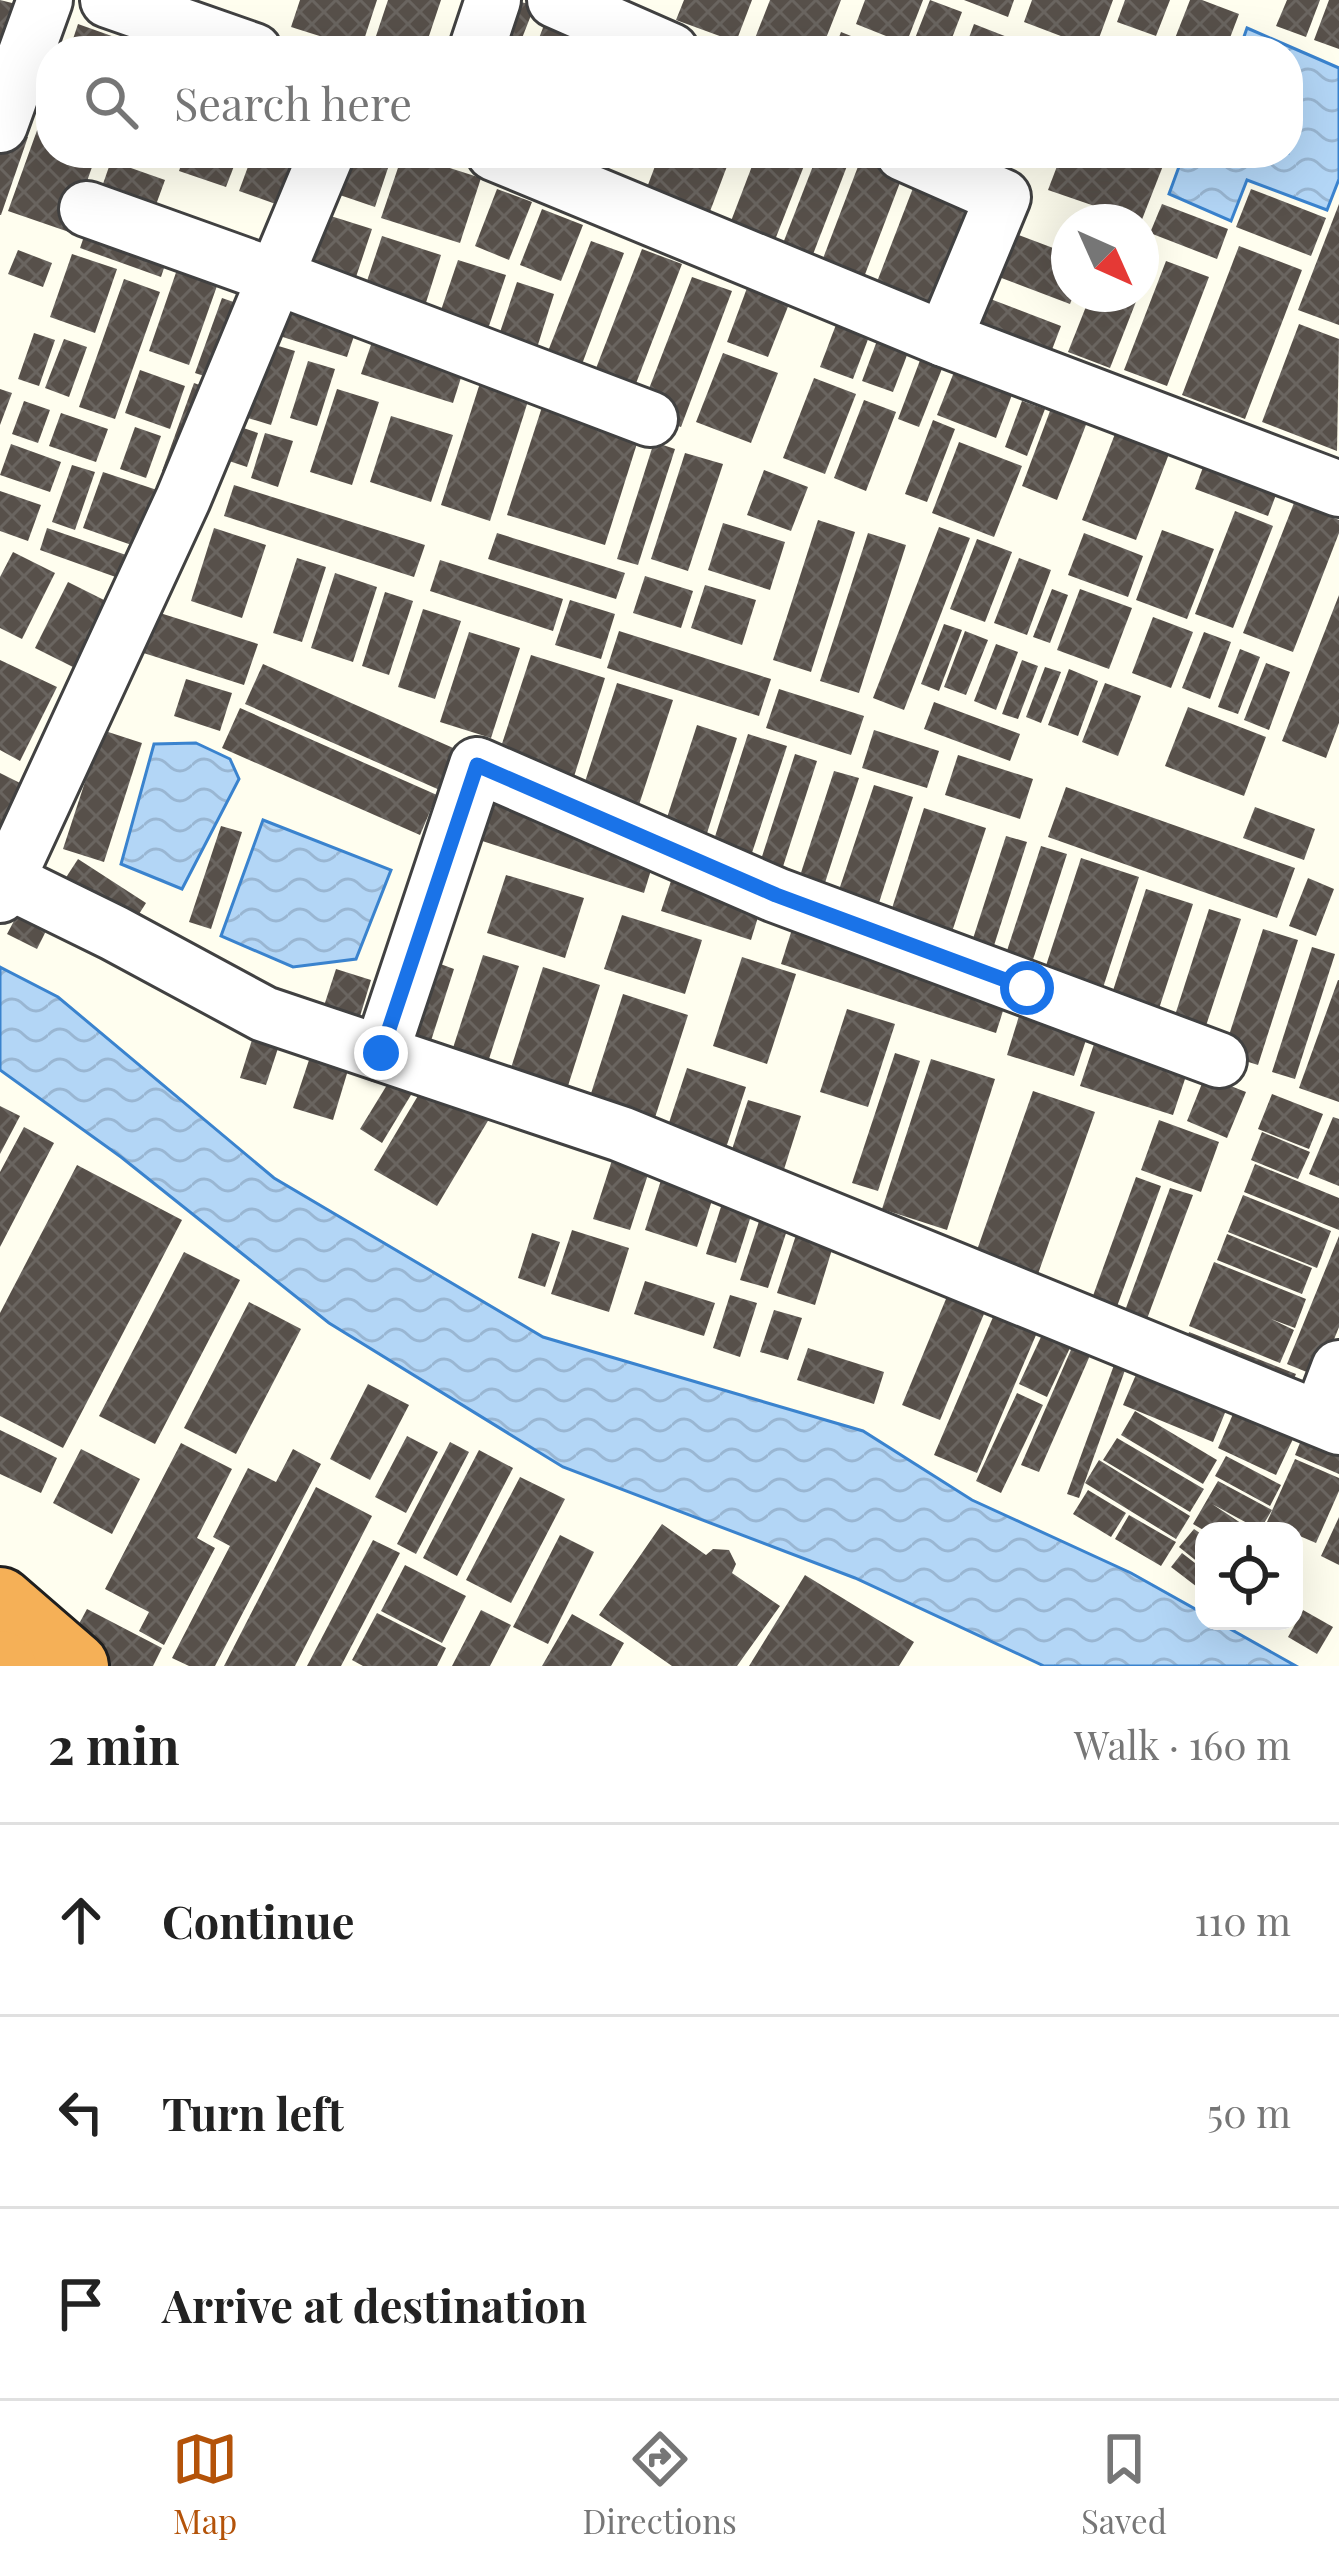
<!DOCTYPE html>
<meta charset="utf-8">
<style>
:root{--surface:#fff;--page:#f2f2f2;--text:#222;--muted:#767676;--line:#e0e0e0;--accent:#b45309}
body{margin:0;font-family:"Playfair Display",serif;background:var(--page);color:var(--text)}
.controls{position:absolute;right:36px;bottom:36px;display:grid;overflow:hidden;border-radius:24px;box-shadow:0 12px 48px #0002}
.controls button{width:108px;height:108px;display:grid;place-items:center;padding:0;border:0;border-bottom:3px solid var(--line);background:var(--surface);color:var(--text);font:60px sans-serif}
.compass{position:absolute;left:1051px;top:204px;width:108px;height:108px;border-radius:50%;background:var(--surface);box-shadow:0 12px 48px #0002;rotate:135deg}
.stop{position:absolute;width:36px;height:36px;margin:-27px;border:9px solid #1a73e8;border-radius:50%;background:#fff}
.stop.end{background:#1a73e8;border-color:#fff;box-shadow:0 3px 12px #0008}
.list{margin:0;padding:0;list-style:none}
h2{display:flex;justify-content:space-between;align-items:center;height:156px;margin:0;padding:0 48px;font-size:51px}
h2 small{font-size:39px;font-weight:400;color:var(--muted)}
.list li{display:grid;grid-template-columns:78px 1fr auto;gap:36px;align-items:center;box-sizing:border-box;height:192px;padding:0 48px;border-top:3px solid var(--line)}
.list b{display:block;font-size:45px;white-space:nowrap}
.list em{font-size:39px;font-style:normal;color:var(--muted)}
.icon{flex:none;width:66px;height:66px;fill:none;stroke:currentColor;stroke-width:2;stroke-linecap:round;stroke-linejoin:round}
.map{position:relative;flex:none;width:1339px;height:1666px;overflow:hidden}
.search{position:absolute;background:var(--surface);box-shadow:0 12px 48px #0002;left:36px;right:36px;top:36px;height:132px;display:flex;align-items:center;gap:30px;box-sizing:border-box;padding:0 42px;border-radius:48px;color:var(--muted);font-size:45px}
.sheet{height:732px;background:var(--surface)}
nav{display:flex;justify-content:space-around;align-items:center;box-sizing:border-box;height:168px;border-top:3px solid var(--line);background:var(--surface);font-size:33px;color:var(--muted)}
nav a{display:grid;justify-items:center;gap:6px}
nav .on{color:var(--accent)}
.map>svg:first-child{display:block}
.water{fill:url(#water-waves);stroke:#3a83ce;stroke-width:3}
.building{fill:url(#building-cross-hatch)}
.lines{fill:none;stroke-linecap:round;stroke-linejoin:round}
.minor-casing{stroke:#414141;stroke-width:60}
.highway-casing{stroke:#1f1f1f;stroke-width:72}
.minor{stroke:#fff;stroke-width:54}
.highway{stroke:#f5b057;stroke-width:66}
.route{stroke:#1a73e8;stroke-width:15}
</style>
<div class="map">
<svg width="1339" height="1666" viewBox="0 0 1339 1666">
<defs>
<pattern id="water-waves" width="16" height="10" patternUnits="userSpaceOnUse" patternTransform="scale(3)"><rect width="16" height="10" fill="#b3d6f6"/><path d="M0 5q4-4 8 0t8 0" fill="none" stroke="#99b6d2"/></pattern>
<pattern id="building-cross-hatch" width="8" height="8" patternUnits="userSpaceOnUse" patternTransform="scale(3)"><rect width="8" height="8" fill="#57504a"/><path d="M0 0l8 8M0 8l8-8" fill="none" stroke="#6a6560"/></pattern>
</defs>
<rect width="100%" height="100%" fill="#fffeef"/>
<g class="water">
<polygon points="1247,28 1339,68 1339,179 1327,210 1247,180 1231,221 1169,194 1184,153 1288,153 1288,51 1239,51"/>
<polygon points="196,743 230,759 239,779 182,889 121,864 154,744"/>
<polygon points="263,820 391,870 356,959 293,967 221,936"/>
<polygon points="0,967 58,997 274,1178 543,1337 863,1431 972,1500 1131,1573 1204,1614 1204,1621 1216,1621 1296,1666 1044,1666 855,1578 563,1467 329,1323 121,1157 0,1070"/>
</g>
<g class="building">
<polygon points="0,0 16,4 0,47"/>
<polygon points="300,0 377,0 361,49 291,27"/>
<polygon points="388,0 441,0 424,51 371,51"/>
<polygon points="510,0 535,5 517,51 490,51"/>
<polygon points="684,0 752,0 736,42 676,20"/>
<polygon points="770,0 841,0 821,51 750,51"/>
<polygon points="865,0 923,0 906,44 856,24"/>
<polygon points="930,0 962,12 947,51 925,51 912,46"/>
<polygon points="964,0 1014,0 1008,17"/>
<polygon points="1032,0 1113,0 1095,49 1024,22"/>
<polygon points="1125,0 1170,0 1156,36 1117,22"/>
<polygon points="1190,0 1202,0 1239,14 1225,51 1170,51"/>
<polygon points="1287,0 1320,0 1306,37 1276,26"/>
<polygon points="1329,0 1339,0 1339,49 1314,40"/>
<polygon points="551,7 609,29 601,51 534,51"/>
<polygon points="78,24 137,45 135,51 69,51"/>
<polygon points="974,24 1043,51 964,51"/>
<polygon points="841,32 889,51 834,51"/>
<polygon points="44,111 51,113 51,153 97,153 69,232 8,211"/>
<polygon points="0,127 28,137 1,215 0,215"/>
<polygon points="137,153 174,153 169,165"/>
<polygon points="185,153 239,153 226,187 179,171"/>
<polygon points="253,153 306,153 287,208 239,191"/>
<polygon points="341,153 393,153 375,207 328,191"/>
<polygon points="403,153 481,178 460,243 381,218"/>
<polygon points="660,153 732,153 706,222 643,198"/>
<polygon points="757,153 809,153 773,245 728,229"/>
<polygon points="818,153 852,153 812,257 782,246"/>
<polygon points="1062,153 1168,153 1141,222 1048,190"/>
<polygon points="862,156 904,172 861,285 819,269"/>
<polygon points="111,161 165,180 149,224 96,204"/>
<polygon points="918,175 993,203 951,315 875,287"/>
<polygon points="497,189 532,202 509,260 475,246"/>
<polygon points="1251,189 1326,218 1311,256 1236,227"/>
<polygon points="1162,204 1228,229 1217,259 1150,233"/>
<polygon points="1339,204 1339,325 1298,310"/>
<polygon points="542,209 583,225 561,281 520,265"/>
<polygon points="318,212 372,229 355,280 301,263"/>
<polygon points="90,219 171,247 161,277 80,248"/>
<polygon points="1000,228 1069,254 1069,294 1074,294 1070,304 983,271"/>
<polygon points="382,236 441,255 424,309 364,290"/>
<polygon points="591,241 624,253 579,372 545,359"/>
<polygon points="1239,246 1302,270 1245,419 1182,395"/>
<polygon points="642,249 682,264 630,399 590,384"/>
<polygon points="18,250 52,263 43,287 8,274"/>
<polygon points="72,254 117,269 95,333 50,317"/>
<polygon points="182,255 223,269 189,365 149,351"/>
<polygon points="458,260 506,275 485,338 437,322"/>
<polygon points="1166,261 1209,277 1167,386 1124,370"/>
<polygon points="692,277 732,291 681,427 640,412"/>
<polygon points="124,279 160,292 115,419 79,407"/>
<polygon points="517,282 554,294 536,351 498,338"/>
<polygon points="747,288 789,304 768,357 727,342"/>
<polygon points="972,292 1061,326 1048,360 959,327"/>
<polygon points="1091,294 1139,294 1110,368 1068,352"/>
<polygon points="222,298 245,306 219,381 195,373"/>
<polygon points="285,298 359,321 347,357 273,334"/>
<polygon points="837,322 870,334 853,379 820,367"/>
<polygon points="1299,324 1339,339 1337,451 1262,422"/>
<polygon points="34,333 55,340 39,386 18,379"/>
<polygon points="374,336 465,365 453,403 361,374"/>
<polygon points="878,338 909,350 893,392 862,381"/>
<polygon points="64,339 87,347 69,397 45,388"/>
<polygon points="262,341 295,351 271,425 238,415"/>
<polygon points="925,347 947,356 919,427 898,419"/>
<polygon points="723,353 778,373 751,443 696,422"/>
<polygon points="308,361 335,369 317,426 290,418"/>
<polygon points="958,362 1016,384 996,438 937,415"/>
<polygon points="140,370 185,386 170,429 125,413"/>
<polygon points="814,378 856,394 825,474 783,458"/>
<polygon points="194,383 211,389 180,477 162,471"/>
<polygon points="480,383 529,398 490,521 441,505"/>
<polygon points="0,389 12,393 0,425"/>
<polygon points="337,389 379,402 352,485 310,472"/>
<polygon points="864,400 896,412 866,491 834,478"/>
<polygon points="24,401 50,410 38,443 12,434"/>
<polygon points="1022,401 1045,409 1027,456 1005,447"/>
<polygon points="1053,403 1089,417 1057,500 1022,486"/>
<polygon points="542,407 639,437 605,545 507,515"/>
<polygon points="61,413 108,429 96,462 49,446"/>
<polygon points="391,416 453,435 431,502 370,482"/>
<polygon points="933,420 955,429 927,502 905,494"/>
<polygon points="223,421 258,433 247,467 211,455"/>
<polygon points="1118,426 1172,446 1136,540 1082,520"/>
<polygon points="135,427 161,436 146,478 120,469"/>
<polygon points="265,433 293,441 278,487 251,478"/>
<polygon points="654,442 675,449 638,565 617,559"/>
<polygon points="959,442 1022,466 994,537 932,513"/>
<polygon points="11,444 61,462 50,492 0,475"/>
<polygon points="685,453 723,464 688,571 651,559"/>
<polygon points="1206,459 1279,487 1268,516 1195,489"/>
<polygon points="72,465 95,472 75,530 52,522"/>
<polygon points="764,470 808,487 791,531 747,515"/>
<polygon points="103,472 163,492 143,549 83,528"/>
<polygon points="234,485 425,545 414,577 224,516"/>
<polygon points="0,491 41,505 28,541 0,531"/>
<polygon points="1294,503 1339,520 1339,533 1293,652 1243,633"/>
<polygon points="1235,511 1273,526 1233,628 1195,614"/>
<polygon points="818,520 855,532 811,672 773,660"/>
<polygon points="723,523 785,542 770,590 708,570"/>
<polygon points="939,527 970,538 904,710 873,698"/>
<polygon points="47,528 132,557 124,580 40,550"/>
<polygon points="214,528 266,545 242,618 191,601"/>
<polygon points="1162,530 1214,549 1187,619 1136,600"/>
<polygon points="497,533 625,573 616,599 488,559"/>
<polygon points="868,533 906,545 859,693 820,681"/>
<polygon points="1084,533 1143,556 1128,597 1068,575"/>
<polygon points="977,539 1012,552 985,622 950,609"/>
<polygon points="13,552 55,573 22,639 0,628 0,577"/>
<polygon points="297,558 326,567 302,642 273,633"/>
<polygon points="1019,558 1051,570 1027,635 994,623"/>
<polygon points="440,560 563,599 553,631 430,591"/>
<polygon points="335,573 377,587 353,662 311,648"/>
<polygon points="645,576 693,591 681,628 633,613"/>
<polygon points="68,582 116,606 83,672 35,648"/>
<polygon points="705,585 756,600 742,645 691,628"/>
<polygon points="1052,589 1068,595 1050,643 1033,637"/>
<polygon points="1080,589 1132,608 1109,669 1057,650"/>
<polygon points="385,592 413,601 389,675 362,666"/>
<polygon points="1339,595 1339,723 1326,758 1282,741"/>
<polygon points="570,600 615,614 601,659 555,645"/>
<polygon points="144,608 258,644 244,685 131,649"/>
<polygon points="423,609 461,621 435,699 398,687"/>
<polygon points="1153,617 1193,632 1171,688 1132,673"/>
<polygon points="944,624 962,630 939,691 921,684"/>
<polygon points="619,631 771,679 759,716 607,668"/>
<polygon points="965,631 988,640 966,695 944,687"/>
<polygon points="469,632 520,648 491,738 440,722"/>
<polygon points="1204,632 1231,642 1210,699 1182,688"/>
<polygon points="996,644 1018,652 996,710 974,701"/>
<polygon points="1240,649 1260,657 1238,714 1218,707"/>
<polygon points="531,655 605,678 572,783 497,759"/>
<polygon points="0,660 57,687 20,761 0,750"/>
<polygon points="1022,660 1038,666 1018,719 1002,714"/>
<polygon points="1266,663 1290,672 1269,730 1244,720"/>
<polygon points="263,664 460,751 442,791 245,704"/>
<polygon points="1045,667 1061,672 1041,723 1026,717"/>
<polygon points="1069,669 1098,681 1078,736 1048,725"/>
<polygon points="186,679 232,693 220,731 174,716"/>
<polygon points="617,683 673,700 638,808 582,791"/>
<polygon points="1105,683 1141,696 1118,756 1082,742"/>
<polygon points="779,689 864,716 851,755 766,728"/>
<polygon points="934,702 1020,734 1010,761 924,729"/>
<polygon points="1188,707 1266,737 1244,796 1165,766"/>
<polygon points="240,708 437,795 420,835 222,748"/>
<polygon points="697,725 737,738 703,846 662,833"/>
<polygon points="102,730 142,743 104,862 63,849"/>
<polygon points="874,730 939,751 927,788 862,768"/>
<polygon points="748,734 787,746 749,862 711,849"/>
<polygon points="795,754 817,761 779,879 757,872"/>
<polygon points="958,755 1033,779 1020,819 945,795"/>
<polygon points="834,771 859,778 822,892 797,885"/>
<polygon points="0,773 38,792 0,837"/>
<polygon points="874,785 913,797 877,909 837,896"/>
<polygon points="1066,787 1295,868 1277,918 1048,837"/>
<polygon points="487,793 658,847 644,893 473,838"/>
<polygon points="1255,807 1315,829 1304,860 1243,838"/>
<polygon points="924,808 986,828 948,944 887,924"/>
<polygon points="221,826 242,832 211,929 189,922"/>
<polygon points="1006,836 1027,842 990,958 969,951"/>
<polygon points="1041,846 1067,854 1029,972 1003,963"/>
<polygon points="1081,858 1139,877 1098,1003 1040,984"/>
<polygon points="78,859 146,903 134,922 65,879"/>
<polygon points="506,875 584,898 565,958 487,933"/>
<polygon points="673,875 762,904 751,940 661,911"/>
<polygon points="1308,878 1334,889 1316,936 1289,926"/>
<polygon points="1146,889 1193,904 1154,1024 1107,1009"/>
<polygon points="24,902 53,917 37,949 7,934"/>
<polygon points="1209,909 1241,919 1201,1041 1170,1031"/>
<polygon points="622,915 702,940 685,994 604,969"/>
<polygon points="794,923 1009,992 996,1033 781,964"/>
<polygon points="1263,929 1298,940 1258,1065 1223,1054"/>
<polygon points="1312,947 1335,954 1295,1079 1272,1072"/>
<polygon points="483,955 519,966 488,1062 452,1051"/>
<polygon points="742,957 796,974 767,1064 713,1046"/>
<polygon points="435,962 454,969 430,1044 410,1038"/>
<polygon points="543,967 600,985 568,1086 511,1068"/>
<polygon points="336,969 371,980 358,1023 322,1012"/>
<polygon points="1338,980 1339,980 1339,1102 1299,1088"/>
<polygon points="623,994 688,1015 651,1130 586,1109"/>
<polygon points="1023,1003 1091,1025 1074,1076 1007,1055"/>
<polygon points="847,1009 895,1024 868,1107 820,1092"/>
<polygon points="256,1027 282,1036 266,1085 240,1078"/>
<polygon points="1097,1035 1190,1064 1173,1115 1080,1086"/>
<polygon points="314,1045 352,1057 333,1120 293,1108"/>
<polygon points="895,1053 920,1061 878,1191 852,1183"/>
<polygon points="931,1059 995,1079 947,1230 882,1209"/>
<polygon points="398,1067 420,1080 382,1143 360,1129"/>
<polygon points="687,1068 746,1087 723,1157 664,1138"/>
<polygon points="432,1072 495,1109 437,1206 374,1170"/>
<polygon points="1205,1076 1246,1092 1227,1138 1187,1121"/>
<polygon points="1033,1091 1095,1112 1032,1291 970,1270"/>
<polygon points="1272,1094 1323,1114 1309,1149 1258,1129"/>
<polygon points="748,1100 801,1116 779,1185 726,1168"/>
<polygon points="0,1106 20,1116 0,1154"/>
<polygon points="1333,1117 1339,1119 1339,1186 1309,1174"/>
<polygon points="1159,1120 1219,1142 1201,1192 1141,1170"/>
<polygon points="24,1127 54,1143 0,1247 0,1172"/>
<polygon points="1262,1132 1310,1152 1298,1179 1251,1160"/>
<polygon points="614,1154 651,1165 630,1230 593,1219"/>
<polygon points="1255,1164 1339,1198 1339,1230 1244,1192"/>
<polygon points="77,1165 182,1220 63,1448 0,1416 0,1313"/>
<polygon points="663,1174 715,1191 697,1247 645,1230"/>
<polygon points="1136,1177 1161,1186 1115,1312 1090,1304"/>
<polygon points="1170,1188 1193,1195 1141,1335 1119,1327"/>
<polygon points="726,1191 756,1200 736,1263 706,1254"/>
<polygon points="1243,1195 1331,1231 1317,1268 1228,1232"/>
<polygon points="763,1209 791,1218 768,1288 740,1280"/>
<polygon points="572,1230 629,1248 609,1312 551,1294"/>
<polygon points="797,1232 834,1243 815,1305 777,1293"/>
<polygon points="532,1233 560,1242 545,1287 518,1278"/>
<polygon points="1227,1234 1312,1268 1302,1294 1217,1260"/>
<polygon points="1339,1236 1339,1327 1319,1377 1287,1364"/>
<polygon points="184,1252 240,1280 155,1444 99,1416"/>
<polygon points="1214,1262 1306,1299 1295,1328 1271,1319 1294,1330 1280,1363 1189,1326"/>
<polygon points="645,1281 715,1303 704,1336 634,1314"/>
<polygon points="953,1282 991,1297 940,1420 902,1405"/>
<polygon points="730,1295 757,1303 740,1357 713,1348"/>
<polygon points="249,1302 301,1329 236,1454 184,1428"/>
<polygon points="999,1303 1042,1321 977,1473 934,1455"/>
<polygon points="774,1310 802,1318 788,1360 760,1352"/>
<polygon points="1048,1322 1076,1335 1047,1397 1019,1384"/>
<polygon points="1189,1332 1296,1374 1285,1400 1179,1358"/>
<polygon points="1077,1336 1095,1344 1039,1472 1021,1465"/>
<polygon points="808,1348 884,1372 874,1404 797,1380"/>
<polygon points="1147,1349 1236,1386 1213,1442 1123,1405"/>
<polygon points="1118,1354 1129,1359 1079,1498 1067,1494"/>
<polygon points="368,1384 409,1405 370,1480 330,1459"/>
<polygon points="1017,1393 1043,1405 1001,1493 976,1481"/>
<polygon points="1241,1396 1301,1422 1276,1475 1218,1448"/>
<polygon points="1135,1411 1217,1460 1203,1484 1121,1435"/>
<polygon points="1306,1428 1339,1442 1339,1474 1295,1455"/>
<polygon points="0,1430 57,1458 41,1493 0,1474"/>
<polygon points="407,1436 438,1452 406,1513 375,1497"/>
<polygon points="1117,1438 1204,1489 1190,1512 1103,1460"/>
<polygon points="450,1442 469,1452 416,1554 397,1544"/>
<polygon points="181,1443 232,1469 197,1538 215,1548 164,1645 139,1631 149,1612 105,1589"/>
<polygon points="81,1449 140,1479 112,1534 53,1503"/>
<polygon points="293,1449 321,1464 215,1666 189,1666 172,1658 230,1546 213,1537 248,1468 276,1482"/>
<polygon points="479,1450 513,1468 457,1576 423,1558"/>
<polygon points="1226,1456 1281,1485 1270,1506 1215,1476"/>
<polygon points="1295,1459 1339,1478 1339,1491 1316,1543 1267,1522"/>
<polygon points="1099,1460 1190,1516 1176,1539 1085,1483"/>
<polygon points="520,1477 565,1499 511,1603 466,1580"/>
<polygon points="1218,1481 1272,1510 1260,1530 1212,1504 1253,1531 1205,1531 1193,1524"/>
<polygon points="316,1487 372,1516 295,1666 224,1666"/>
<polygon points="1088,1490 1126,1513 1111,1537 1073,1514"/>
<polygon points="1129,1515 1176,1542 1161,1566 1115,1539"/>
<polygon points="1339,1517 1339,1565 1321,1556"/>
<polygon points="662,1524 706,1555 713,1549 729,1550 736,1564 732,1573 780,1606 737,1666 672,1666 599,1615"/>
<polygon points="1194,1529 1204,1536 1204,1567 1179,1547"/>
<polygon points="560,1535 594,1552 548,1644 513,1627"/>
<polygon points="373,1540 400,1553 341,1666 307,1666"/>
<polygon points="1182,1553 1204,1570 1201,1590 1171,1567"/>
<polygon points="405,1565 466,1596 442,1643 381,1611"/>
<polygon points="805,1575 914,1642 899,1666 749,1666"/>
<polygon points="87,1609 162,1648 153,1666 102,1666 66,1648"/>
<polygon points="481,1610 511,1625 490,1666 452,1666"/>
<polygon points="1303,1610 1333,1627 1317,1654 1288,1637"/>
<polygon points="377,1613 446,1648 437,1666 363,1666 352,1660"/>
<polygon points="572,1614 624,1643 611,1666 542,1666"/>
</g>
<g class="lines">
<defs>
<g id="minor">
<polyline points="108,0 254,51"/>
<polyline points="555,0 671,51"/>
<polyline points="476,51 493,0"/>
<polyline points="0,125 45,0"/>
<polyline points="494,153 944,339 1339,489"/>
<polyline points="903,153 1003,197 944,339"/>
<polyline points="87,209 274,276 650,419"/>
<polyline points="8,881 114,933 264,1014 621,1134 1339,1427"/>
<polyline points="0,895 183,499 327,153"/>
<polyline points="381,1053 477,765 776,895 1219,1060"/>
<polyline points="1320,1418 1339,1368"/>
</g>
<g id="highway">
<polyline points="0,1601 75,1666"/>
<polyline points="0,1664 3,1666"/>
</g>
</defs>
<use href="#minor" class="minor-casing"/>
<use href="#highway" class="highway-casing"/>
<use href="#minor" class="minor"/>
<use href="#highway" class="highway"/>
</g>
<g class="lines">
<polyline class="route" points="381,1053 477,765 776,895 1027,988"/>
</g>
</svg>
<div class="controls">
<button><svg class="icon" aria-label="locate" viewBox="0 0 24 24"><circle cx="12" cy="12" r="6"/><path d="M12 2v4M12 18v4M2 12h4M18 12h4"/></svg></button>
</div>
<svg class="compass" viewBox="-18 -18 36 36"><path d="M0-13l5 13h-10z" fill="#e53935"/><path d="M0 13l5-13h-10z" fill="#767676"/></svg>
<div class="stop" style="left:1027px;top:988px"></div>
<div class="stop end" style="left:381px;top:1053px"></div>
<div class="search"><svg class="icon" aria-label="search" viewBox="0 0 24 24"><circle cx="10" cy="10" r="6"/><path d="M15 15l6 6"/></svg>Search here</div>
</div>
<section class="sheet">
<h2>2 min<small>Walk · 160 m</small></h2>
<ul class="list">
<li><svg class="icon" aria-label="ahead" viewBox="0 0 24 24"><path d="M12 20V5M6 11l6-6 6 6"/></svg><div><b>Continue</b></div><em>110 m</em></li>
<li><svg class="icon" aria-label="left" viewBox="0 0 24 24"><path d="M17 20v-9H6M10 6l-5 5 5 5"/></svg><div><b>Turn left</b></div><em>50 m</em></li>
<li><svg class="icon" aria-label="arrive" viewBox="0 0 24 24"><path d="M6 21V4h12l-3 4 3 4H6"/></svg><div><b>Arrive at destination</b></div></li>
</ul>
</section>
<nav>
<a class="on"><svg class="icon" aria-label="map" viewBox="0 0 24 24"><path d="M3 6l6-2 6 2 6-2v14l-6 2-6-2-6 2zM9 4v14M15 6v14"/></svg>Map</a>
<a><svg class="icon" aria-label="directions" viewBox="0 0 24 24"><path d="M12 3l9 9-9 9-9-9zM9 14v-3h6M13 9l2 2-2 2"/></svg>Directions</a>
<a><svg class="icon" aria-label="saved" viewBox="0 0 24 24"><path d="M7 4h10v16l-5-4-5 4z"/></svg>Saved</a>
</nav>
